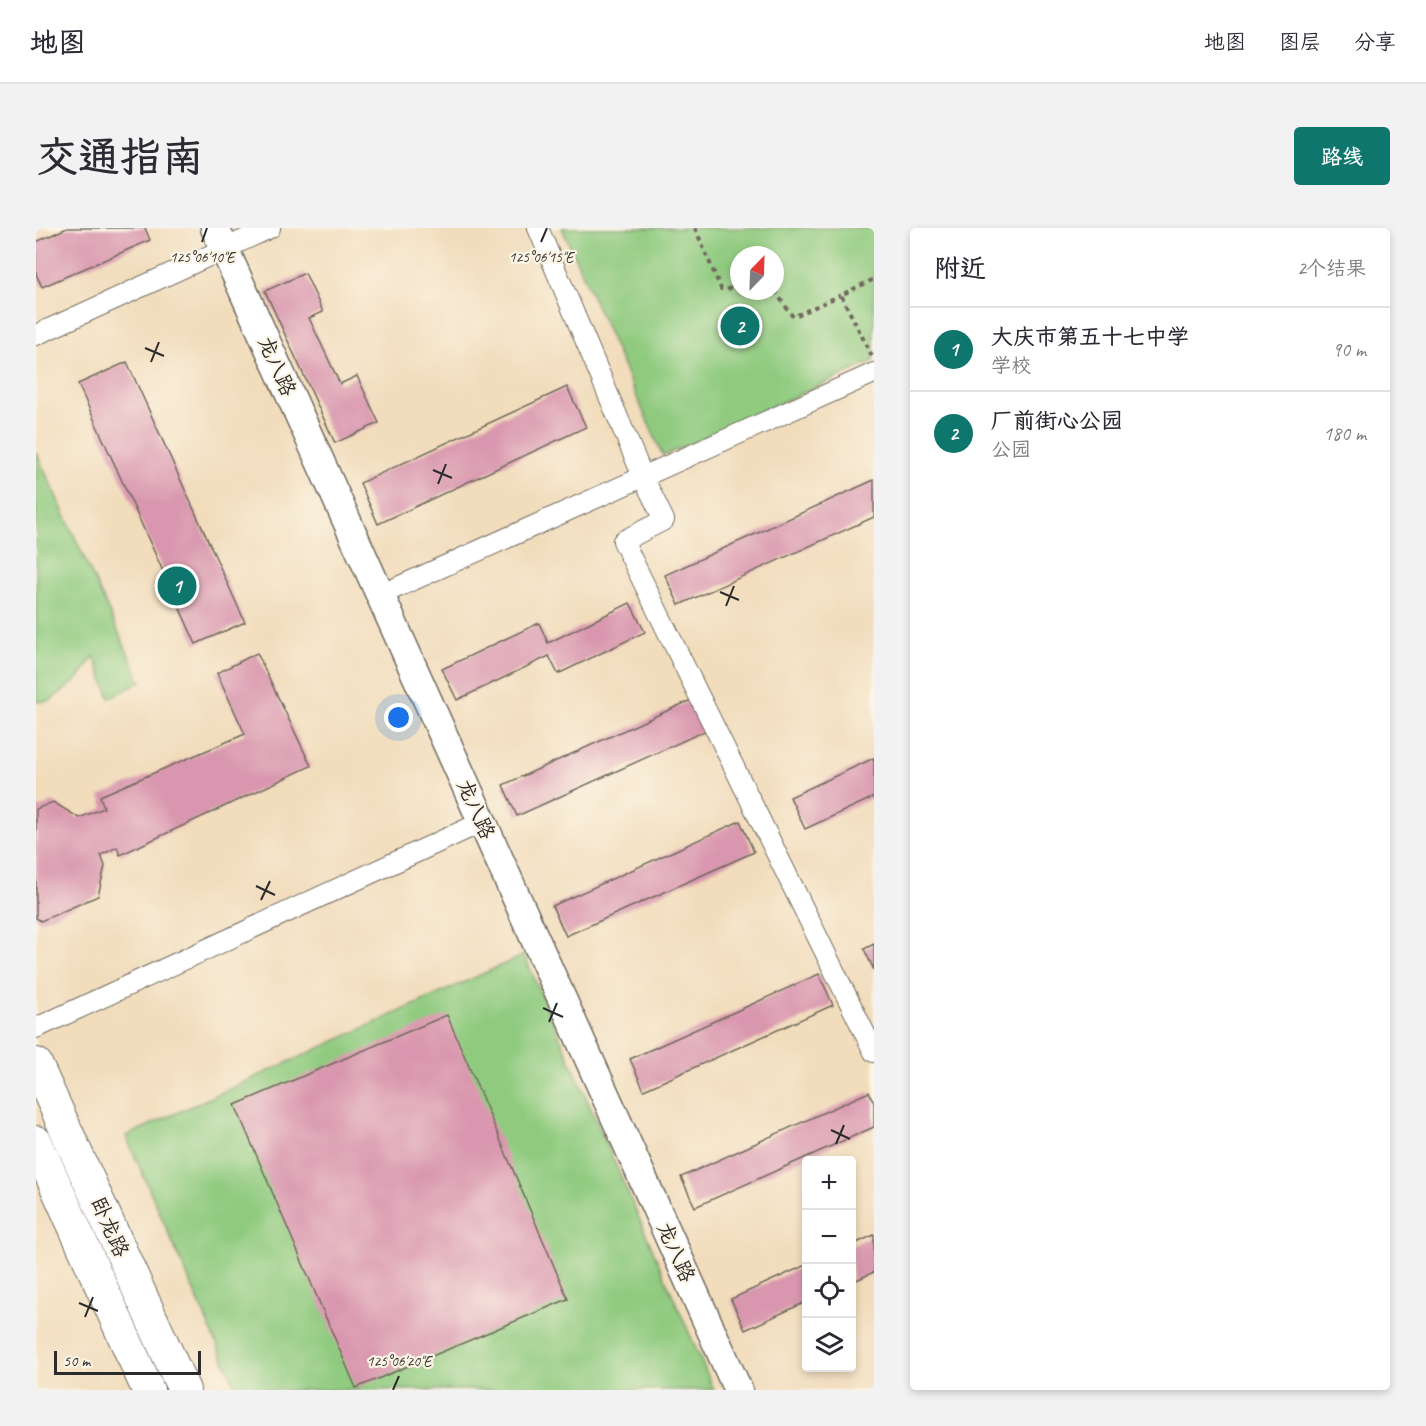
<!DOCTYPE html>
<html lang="zh">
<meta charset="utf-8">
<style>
:root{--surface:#fff;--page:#f2f2f3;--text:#2b2b33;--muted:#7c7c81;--line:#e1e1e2;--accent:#0f766e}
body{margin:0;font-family:Caveat,"LXGW WenKai TC",sans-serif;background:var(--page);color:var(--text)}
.controls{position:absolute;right:18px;bottom:18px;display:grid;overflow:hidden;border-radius:6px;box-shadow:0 3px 9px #0003}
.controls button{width:54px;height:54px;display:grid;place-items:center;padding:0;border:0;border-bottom:2px solid var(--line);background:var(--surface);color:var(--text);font:30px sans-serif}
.compass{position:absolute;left:694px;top:18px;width:54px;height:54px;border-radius:50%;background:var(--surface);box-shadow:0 3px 9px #0003;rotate:23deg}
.scale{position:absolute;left:18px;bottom:15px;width:147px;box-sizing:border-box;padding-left:6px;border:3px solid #2b2b2b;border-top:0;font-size:16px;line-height:21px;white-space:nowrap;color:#2b2b2b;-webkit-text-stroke:4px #fcf5e5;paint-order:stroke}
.you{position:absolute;left:363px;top:490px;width:21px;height:21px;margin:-15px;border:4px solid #fff;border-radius:50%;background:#1a73e8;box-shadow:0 0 0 9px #1a73e833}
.badge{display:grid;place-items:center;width:39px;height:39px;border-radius:50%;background:var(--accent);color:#fff;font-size:20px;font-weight:700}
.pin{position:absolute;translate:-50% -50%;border:3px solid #fff;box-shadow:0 2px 6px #0006}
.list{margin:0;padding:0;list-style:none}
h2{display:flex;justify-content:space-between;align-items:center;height:78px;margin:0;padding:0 24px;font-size:26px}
h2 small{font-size:20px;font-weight:400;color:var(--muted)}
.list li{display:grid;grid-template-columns:39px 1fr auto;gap:18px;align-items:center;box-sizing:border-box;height:84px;padding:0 24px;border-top:2px solid var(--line)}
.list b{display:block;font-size:22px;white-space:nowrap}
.list p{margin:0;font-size:20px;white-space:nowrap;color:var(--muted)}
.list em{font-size:20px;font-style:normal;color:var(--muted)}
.icon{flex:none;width:33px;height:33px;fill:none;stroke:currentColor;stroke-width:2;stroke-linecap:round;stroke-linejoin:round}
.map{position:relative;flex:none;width:838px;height:1162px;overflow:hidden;border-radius:6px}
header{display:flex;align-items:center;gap:36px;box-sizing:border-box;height:84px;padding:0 30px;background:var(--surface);border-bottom:2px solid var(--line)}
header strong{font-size:28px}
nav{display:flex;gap:33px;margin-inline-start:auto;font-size:21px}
.intro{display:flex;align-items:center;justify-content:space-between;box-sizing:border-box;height:144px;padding:0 36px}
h1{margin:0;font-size:42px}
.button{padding:15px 27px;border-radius:6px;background:var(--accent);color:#fff;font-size:21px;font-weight:700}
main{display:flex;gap:36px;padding:0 36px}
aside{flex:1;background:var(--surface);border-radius:6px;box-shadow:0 3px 9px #0003}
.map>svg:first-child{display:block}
.green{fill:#8fca7f;stroke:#5d7a55;stroke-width:1.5;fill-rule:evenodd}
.building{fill:#d997af}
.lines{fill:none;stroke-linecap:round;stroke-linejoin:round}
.street-casing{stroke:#70695d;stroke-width:22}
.secondary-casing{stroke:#70695d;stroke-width:31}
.primary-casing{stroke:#70695d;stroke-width:34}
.path{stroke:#70695d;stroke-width:4;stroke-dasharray:4.5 4.5;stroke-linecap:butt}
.street{stroke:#fff;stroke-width:20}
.secondary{stroke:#fff;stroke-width:28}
.primary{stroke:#fff;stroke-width:32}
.ticks{fill:none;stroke:#2b2b2b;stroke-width:2}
.labels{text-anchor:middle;stroke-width:4.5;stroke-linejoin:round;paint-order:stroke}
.street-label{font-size:21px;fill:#2b2b2b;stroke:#fcf5e5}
.ticks-label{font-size:15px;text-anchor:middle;fill:#2b2b2b;stroke:#fcf5e5;stroke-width:4.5;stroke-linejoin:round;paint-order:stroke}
</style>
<header>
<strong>地图</strong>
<nav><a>地图</a><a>图层</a><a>分享</a></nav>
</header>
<div class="intro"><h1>交通指南</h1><a class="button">路线</a></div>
<main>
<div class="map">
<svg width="838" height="1162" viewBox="0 0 838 1162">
<rect width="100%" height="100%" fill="#fcf5e5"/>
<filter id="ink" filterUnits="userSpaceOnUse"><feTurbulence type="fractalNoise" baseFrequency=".0167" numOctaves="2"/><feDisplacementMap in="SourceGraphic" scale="12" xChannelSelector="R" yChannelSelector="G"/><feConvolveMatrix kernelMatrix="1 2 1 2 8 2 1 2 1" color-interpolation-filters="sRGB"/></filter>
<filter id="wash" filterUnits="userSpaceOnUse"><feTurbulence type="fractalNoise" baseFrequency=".008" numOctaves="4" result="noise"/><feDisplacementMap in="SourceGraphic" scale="24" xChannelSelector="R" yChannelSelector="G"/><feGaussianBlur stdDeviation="1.35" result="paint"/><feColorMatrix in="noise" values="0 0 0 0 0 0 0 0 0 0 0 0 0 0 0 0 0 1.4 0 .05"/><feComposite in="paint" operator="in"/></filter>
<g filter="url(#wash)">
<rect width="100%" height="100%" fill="#f1dcbb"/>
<g class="green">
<path d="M526,0H838V133L627,228ZM703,27H739V63H703Z"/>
<polygon points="0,224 105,454 74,470 58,428 41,452 14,473 0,474"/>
<polygon points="488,727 678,1162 201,1162 90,908"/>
</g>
<g id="blocks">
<g class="building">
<polygon points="31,0 109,0 114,12 6,59 0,46 0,14"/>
<polygon points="269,45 287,84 273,90 304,156 321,148 343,195 299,215 229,63"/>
<polygon points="91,134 209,394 160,416 42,156"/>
<polygon points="531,159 550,199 342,296 324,255"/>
<polygon points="838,252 838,289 643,377 629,347"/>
<polygon points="594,375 609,404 522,446 513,428 421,472 406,441 503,395 512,415"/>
<polygon points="221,425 275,538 84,627 81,619 65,627 69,638 62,668 5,693 0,690 0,581 17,574 43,590 68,580 64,568 209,506 181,445"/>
<polygon points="655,472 669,503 481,588 467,557"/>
<polygon points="838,530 838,569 769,601 754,569"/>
<polygon points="704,593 718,624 530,708 516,678"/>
<polygon points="838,716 838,742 828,721"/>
<polygon points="783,746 797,777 608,862 594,831"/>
<polygon points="411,787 532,1071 320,1160 199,877"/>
<polygon points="833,864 838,875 838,899 659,979 645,949"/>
<polygon points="838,1007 838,1044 816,1054 816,1017"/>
<polygon points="770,1037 770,1074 709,1102 695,1071"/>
</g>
</g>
</g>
<g filter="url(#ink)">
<use href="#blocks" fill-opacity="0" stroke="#70695d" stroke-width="1.5"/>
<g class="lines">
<defs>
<g id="street">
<polyline points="502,0 607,249 628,292 587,313 838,824"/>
<polyline points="0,107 234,0"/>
<polyline points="344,367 838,145"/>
<polyline points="0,800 446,594"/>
</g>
<polyline id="secondary" points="179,0 702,1162"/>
<g id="primary">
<polyline points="0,836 148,1162"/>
<polyline points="0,914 112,1162"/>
</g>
</defs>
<use href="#street" class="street-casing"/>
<use href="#secondary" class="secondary-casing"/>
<use href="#primary" class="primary-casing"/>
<g class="path">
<polyline points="659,0 685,61 703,60"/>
<polyline points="739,63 757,89 805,67"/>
<polyline points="836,128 805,67 838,51"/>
</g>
<use href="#street" class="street"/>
<use href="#secondary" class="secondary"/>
<use href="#primary" class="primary"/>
</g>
</g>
<path class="ticks" d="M166,14L171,0M505,14L511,0M109,120L128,128M115,134L123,114M397,242L416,250M402,256L410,236M684,364L703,372M690,378L698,358M220,658L239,667M225,672L234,653M507,780L527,789M513,794L521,775M795,902L814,911M800,916L808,897M43,1075L62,1083M49,1089L57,1069M357,1162L363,1148"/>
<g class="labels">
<g class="street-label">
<text transform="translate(241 138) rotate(66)" y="7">龙八路</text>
<text transform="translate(440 581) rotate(66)" y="7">龙八路</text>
<text transform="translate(74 999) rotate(66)" y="7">卧龙路</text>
<text transform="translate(640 1024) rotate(66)" y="7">龙八路</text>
</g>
</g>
<g class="ticks-label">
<text x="166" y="34">125°06'10"E</text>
<text x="505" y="34">125°06'15"E</text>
<text x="363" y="1138">125°06'20"E</text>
</g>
</svg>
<div class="controls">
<button>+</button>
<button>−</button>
<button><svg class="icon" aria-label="locate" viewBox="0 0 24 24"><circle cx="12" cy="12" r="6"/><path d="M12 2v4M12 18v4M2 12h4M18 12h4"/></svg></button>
<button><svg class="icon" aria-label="layers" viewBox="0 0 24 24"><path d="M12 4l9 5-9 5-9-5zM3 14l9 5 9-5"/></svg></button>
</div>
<svg class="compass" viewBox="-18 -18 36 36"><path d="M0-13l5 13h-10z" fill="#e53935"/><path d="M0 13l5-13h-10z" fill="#7c7c81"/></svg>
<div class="scale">50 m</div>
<div class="you"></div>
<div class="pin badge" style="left:141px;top:358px">1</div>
<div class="pin badge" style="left:704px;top:98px">2</div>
</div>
<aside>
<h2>附近<small>2个结果</small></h2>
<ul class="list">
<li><span class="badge">1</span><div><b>大庆市第五十七中学</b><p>学校</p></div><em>90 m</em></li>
<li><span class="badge">2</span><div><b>厂前街心公园</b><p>公园</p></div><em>180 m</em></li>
</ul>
</aside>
</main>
